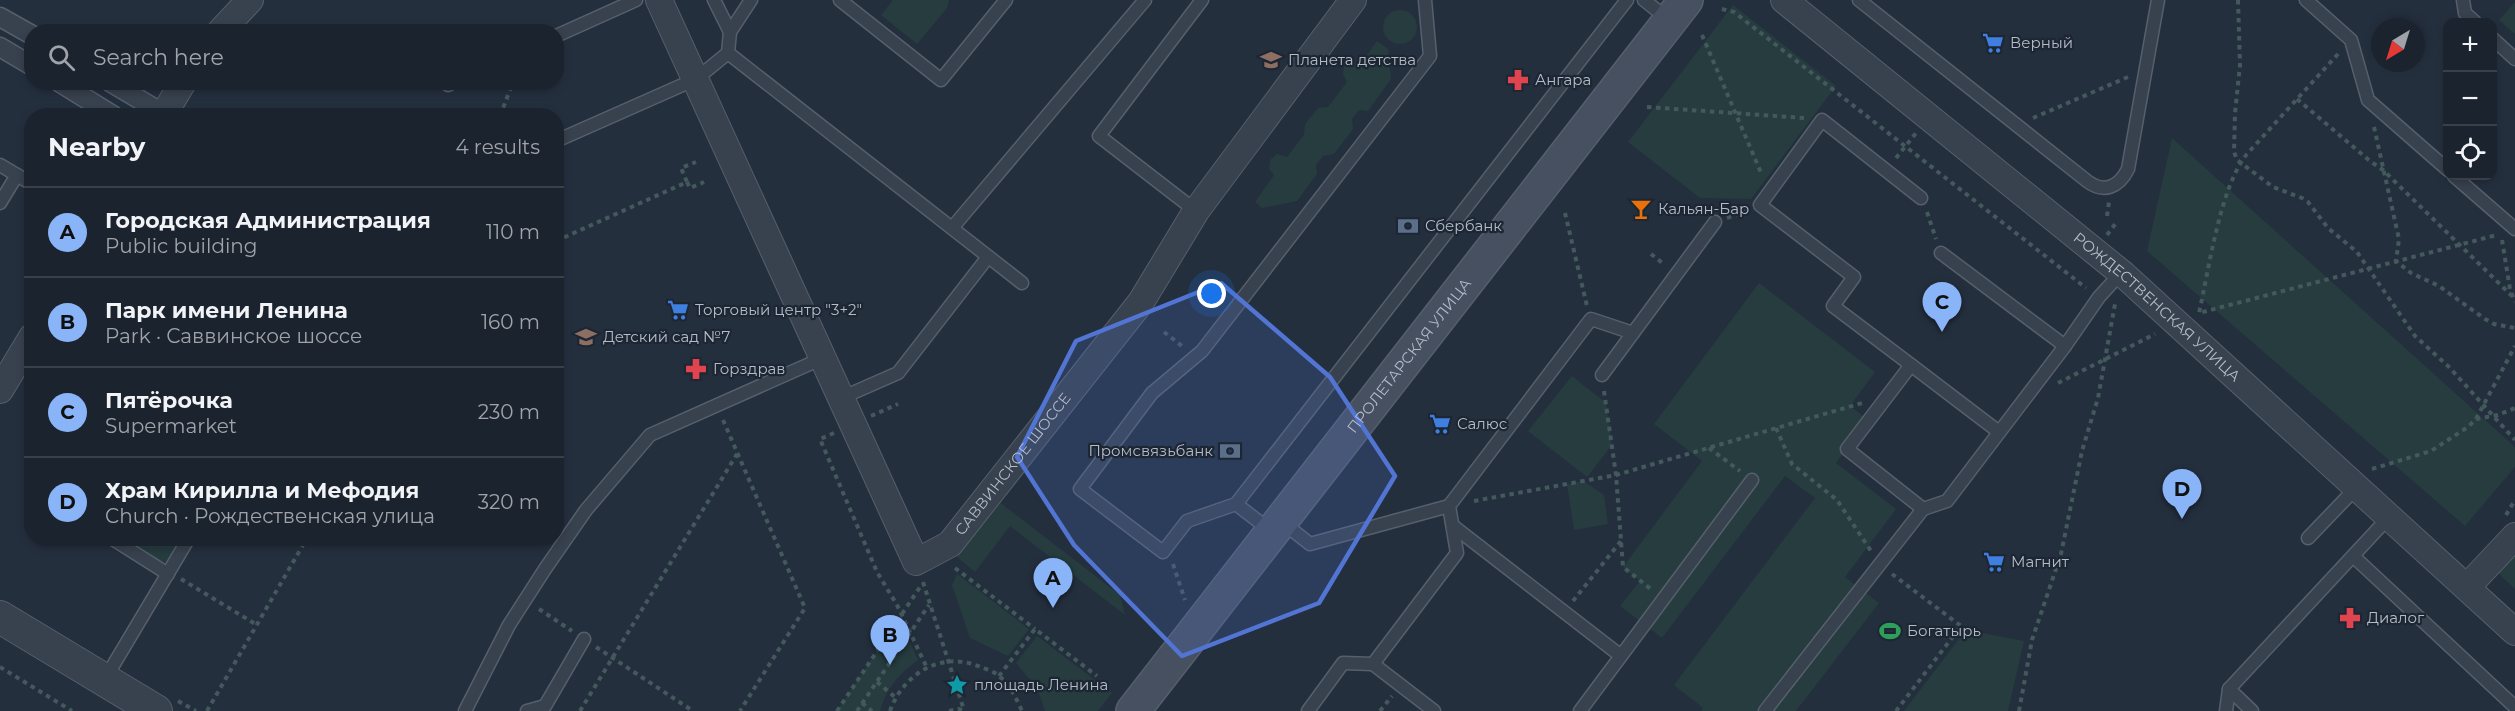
<!DOCTYPE html>
<meta charset="utf-8">
<style>
:root{--surface:#1b232e;--page:#242b36;--text:#f1f3f6;--muted:#a0a4aa;--line:#39404a;--accent:#8ab4f8}
body{margin:0;font-family:Montserrat,sans-serif;background:var(--page);color:var(--text)}
.controls{position:absolute;right:18px;top:18px;display:grid;overflow:hidden;border-radius:12px;box-shadow:0 3px 9px #0003}
.controls button{width:54px;height:54px;display:grid;place-items:center;padding:0;border:0;border-bottom:2px solid var(--line);background:var(--surface);color:var(--text);font:30px sans-serif}
.compass{position:absolute;left:2371px;top:18px;width:54px;height:54px;border-radius:50%;background:var(--surface);box-shadow:0 3px 9px #0003;rotate:218deg}
.you{position:absolute;left:1212px;top:294px;width:21px;height:21px;margin:-15px;border:4px solid #fff;border-radius:50%;background:#1a73e8;box-shadow:0 0 0 9px #1a73e833}
.badge{display:grid;place-items:center;width:39px;height:39px;border-radius:50%;background:var(--accent);color:#111;font-size:20px;font-weight:700}
.pin{position:absolute;translate:-50% -50px;filter:drop-shadow(0 2px 3px #0008)}
.pin::after{content:'';position:absolute;top:32px;width:21px;height:18px;background:inherit;clip-path:polygon(0 0,100% 0,50% 100%)}
.list{margin:0;padding:0;list-style:none}
h2{display:flex;justify-content:space-between;align-items:center;height:78px;margin:0;padding:0 24px;font-size:26px}
h2 small{font-size:20px;font-weight:400;color:var(--muted)}
.list li{display:grid;grid-template-columns:39px 1fr auto;gap:18px;align-items:center;box-sizing:border-box;height:90px;padding:0 24px;border-top:2px solid var(--line)}
.list b{display:block;font-size:22px;white-space:nowrap}
.list p{margin:0;font-size:20px;white-space:nowrap;color:var(--muted)}
.list em{font-size:20px;font-style:normal;color:var(--muted)}
.icon{flex:none;width:33px;height:33px;fill:none;stroke:currentColor;stroke-width:2;stroke-linecap:round;stroke-linejoin:round}
.map{position:relative;flex:none;width:2515px;height:711px;overflow:hidden}
.search{position:absolute;background:var(--surface);box-shadow:0 3px 9px #0003;left:24px;top:24px;width:540px;height:66px;display:flex;align-items:center;gap:15px;box-sizing:border-box;padding:0 21px;border-radius:24px;color:var(--muted);font-size:22px}
.panel{position:absolute;background:var(--surface);box-shadow:0 3px 9px #0003;left:24px;top:108px;width:540px;height:438px;border-radius:24px}
.map>svg:first-child{display:block}
.green{fill:#263c3f}
.lines{fill:none;stroke-linecap:round;stroke-linejoin:round}
.service-casing{stroke:#565f6c;stroke-width:15}
.pedestrian-casing{stroke:#565f6c;stroke-width:21}
.minor-casing{stroke:#565f6c;stroke-width:28}
.tertiary-casing{stroke:#565f6c;stroke-width:34}
.secondary-casing{stroke:#565f6c;stroke-width:36}
.path{stroke:#44595c;stroke-width:4;stroke-dasharray:4.5 4.5;stroke-linecap:butt}
.service{stroke:#38414e;stroke-width:12}
.pedestrian{stroke:#38414e;stroke-width:18}
.minor{stroke:#38414e;stroke-width:26}
.tertiary{stroke:#38414e;stroke-width:32}
.secondary{stroke:#465061;stroke-width:33}
.marked{fill:#5274d3;fill-opacity:0.2;stroke:#5274d3;stroke-width:4.5;stroke-linejoin:round}
.labels{text-anchor:middle;stroke-width:4.5;stroke-linejoin:round;paint-order:stroke}
.poi-label{font-size:15px;fill:#b4bcc9;stroke:#1d2633;text-anchor:start}
.street-label{font-size:15px;fill:#b4bcc9;stroke:#1d2633}
</style>
<div class="map">
<svg width="2515" height="711" viewBox="0 0 2515 711">
<rect width="100%" height="100%" fill="#242f3e"/>
<g class="green">
<polygon points="893,0 949,0 947,8 917,44 881,15"/>
<polygon points="2515,2 2515,34 2499,20"/>
<polygon points="1733,5 1836,86 1751,199 1700,198 1628,142"/>
<circle cx="1400" cy="27" r="17"/>
<polygon points="1377,41 1388,49 1391,79 1368,111 1359,110 1352,119 1353,129 1334,154 1323,156 1316,165 1317,174 1297,201 1262,208 1255,202 1274,175 1269,169 1270,160 1277,154 1287,157 1304,135 1305,124 1318,108 1328,107 1347,82 1343,74 1344,67 1350,62 1361,64"/>
<polygon points="2172,138 2515,447 2515,467 2465,526 2147,251"/>
<polygon points="1759,283 1875,372 1850,406 1868,420 1836,463 1896,509 1845,577 1879,603 1796,711 1701,711 1703,708 1674,685 1815,498 1785,476 1662,638 1620,606 1640,581 1623,567 1702,461 1654,424"/>
<polygon points="1572,376 1606,403 1612,445 1587,477 1528,431"/>
<polygon points="1583,481 1604,495 1608,524 1574,530 1567,484"/>
<polygon points="998,501 1120,595 1125,615 1010,526 975,572 957,557"/>
<polygon points="124,539 180,539 167,562 157,561"/>
<polygon points="2515,555 2515,589 2498,573"/>
<polygon points="957,574 1029,629 1008,656 970,638 952,585"/>
<path d="M899,618L918,660C900,673 886,688 880,711H837Z"/>
<polygon points="1966,630 2024,641 2008,711 1904,711"/>
<polygon points="1037,636 1112,693 1098,711 1045,711 1037,688 1016,663"/>
</g>
<g class="lines">
<defs>
<g id="service">
<polyline points="714,0 730,32"/>
<polyline points="840,0 941,80 1006,0"/>
<polyline points="1425,0 1430,56 1202,351 1152,393 1080,489 1163,552 1187,521 1236,504 1627,0"/>
<polyline points="1644,0 1669,20"/>
<path d="M1859,0L2087,181C2104,194 2119,187 2128,169L2158,0"/>
<polyline points="2306,0 2351,40 2368,100 2448,170"/>
<polyline points="2463,0 2465,13 2475,22"/>
<polyline points="556,36 636,0"/>
<polyline points="2492,38 2515,59"/>
<polyline points="728,53 1022,283"/>
<polyline points="448,85 453,82"/>
<polyline points="556,141 696,79 728,53 730,32 751,0"/>
<polyline points="0,165 32,184"/>
<polyline points="2454,176 2515,229"/>
<polyline points="0,203 17,175"/>
<polyline points="1196,211 1099,136 1202,0"/>
<polyline points="952,228 1145,0"/>
<polyline points="1941,253 2065,346"/>
<polyline points="1911,365 1833,306 1854,277 1760,205 1822,120 1921,198"/>
<polyline points="1602,375 1633,333"/>
<polyline points="841,398 898,373 988,257"/>
<polyline points="1236,504 1271,531"/>
<polyline points="1923,509 1847,449 1911,365 1999,432"/>
<polyline points="1282,522 1310,544 1449,506"/>
<polyline points="1453,526 1621,656"/>
<polyline points="111,538 168,574"/>
<polyline points="2308,538 2357,487"/>
<polyline points="2353,556 2515,707"/>
<polyline points="1373,664 1434,711"/>
<polyline points="105,679 189,538"/>
<polyline points="2229,689 2252,711"/>
<polyline points="465,711 509,625 545,569 586,510 650,435 823,358"/>
<polyline points="527,711 545,706 584,639"/>
<polyline points="1308,711 1343,663 1373,664 1457,553 1449,506 1591,319 1633,333 1715,222"/>
<polyline points="1580,711 1752,480"/>
<polyline points="1765,711 1923,509 1947,501 2065,346 2099,297 2121,273"/>
<polyline points="2226,711 2229,689 2389,517"/>
</g>
<g id="pedestrian">
<polyline points="0,17 32,35"/>
<polyline points="0,47 32,66"/>
<polyline points="59,82 114,116"/>
<polyline points="110,82 164,114"/>
</g>
<g id="minor">
<path id="s1" d="M659,0L916,562L950,544L1141,302L1196,211L1353,0"/>
<path id="s2" d="M1784,0L2124,275L2515,632"/>
<polyline points="220,32 250,0"/>
<polyline points="163,116 183,82"/>
<polyline points="0,390 32,337"/>
<polyline points="2467,587 2515,536"/>
</g>
<polyline id="tertiary" points="0,617 156,711"/>
<g id="secondary">
<path id="s3" d="M1133,711L1686,0"/>
</g>
</defs>
<use href="#service" class="service-casing"/>
<use href="#pedestrian" class="pedestrian-casing"/>
<use href="#minor" class="minor-casing"/>
<use href="#tertiary" class="tertiary-casing"/>
<use href="#secondary" class="secondary-casing"/>
<g class="path">
<polyline points="2238,0 2240,65 2235,113 2234,152 2237,160 2273,187 2302,198 2308,202 2328,228 2357,252 2415,336 2449,367 2515,440"/>
<polyline points="1722,9 1734,12 2086,288"/>
<polyline points="1702,35 1762,175"/>
<path d="M2338,54L2247,154C2220,187 2209,269 2199,313L2497,235"/>
<polyline points="2297,99 2370,161 2383,170 2512,296"/>
<polyline points="1647,107 1804,118"/>
<polyline points="500,116 513,82"/>
<polyline points="2033,118 2128,77"/>
<polyline points="2374,127 2399,239 2396,261 2411,273 2439,286 2485,319 2494,324 2515,328"/>
<polyline points="1896,158 1916,133"/>
<polyline points="687,182 690,188 704,182"/>
<polyline points="1927,212 1936,239"/>
<polyline points="1565,213 1587,306"/>
<polyline points="2107,216 2109,202"/>
<polyline points="1727,218 1746,211"/>
<polyline points="2107,235 2116,223"/>
<polyline points="2502,240 2510,289 2515,302"/>
<polyline points="556,241 687,182 681,168 696,162"/>
<polyline points="1651,254 1665,265"/>
<polyline points="1164,332 1182,346"/>
<polyline points="2058,383 2155,334"/>
<polyline points="1604,391 1616,475 1623,567 1652,590"/>
<polyline points="871,416 898,404"/>
<polyline points="2476,419 2515,346"/>
<polyline points="723,420 805,608 740,711"/>
<polyline points="1776,428 1792,464 1837,500 1871,551"/>
<polyline points="834,433 820,439 877,572 897,605 927,668"/>
<polyline points="1709,448 1740,471"/>
<polyline points="2372,469 2431,451 2468,427 2476,419 2498,415 2515,408"/>
<polyline points="1474,501 1616,475 1862,403"/>
<polyline points="2506,515 2515,500"/>
<polyline points="1173,564 1185,600"/>
<polyline points="955,568 1035,629"/>
<polyline points="1892,574 1961,626 1896,711"/>
<polyline points="181,579 257,625"/>
<polyline points="923,582 964,710"/>
<polyline points="1573,601 1621,541"/>
<polyline points="539,609 572,631"/>
<polyline points="596,647 693,711"/>
<polyline points="0,667 72,711"/>
<polyline points="999,676 1035,629 1097,676"/>
<polyline points="877,682 895,697"/>
<polyline points="178,701 196,711"/>
<polyline points="862,703 872,711"/>
<polyline points="207,711 307,538"/>
<polyline points="580,711 737,454"/>
<polyline points="837,711 922,584"/>
<polyline points="857,711 929,605"/>
<path d="M890,711C903,674 941,651 978,666C985,669 994,671 999,676C1011,686 1016,698 1022,711"/>
<polyline points="949,711 958,709 966,711"/>
<polyline points="1380,711 1392,696"/>
<polyline points="2019,711 2032,640 2061,554 2082,451 2098,398 2115,304"/>
</g>
<use href="#service" class="service"/>
<use href="#pedestrian" class="pedestrian"/>
<use href="#minor" class="minor"/>
<use href="#tertiary" class="tertiary"/>
<use href="#secondary" class="secondary"/>
</g>
<path class="marked" d="M1221,283L1330,377L1395,476L1319,603L1182,656L1074,545L1017,457L1076,341Z"/>
<defs>
<symbol id="supermarket-bare" viewBox="-9 -9 18 18"><path d="M-6-5.5h2.5l.6 2H6L4.5 2H-2.5L-4.4-4H-6ZM-1.5 3.2a1.3 1.3 0 1 0 .1 0ZM3 3.2a1.3 1.3 0 1 0 .1 0Z" fill="#3f7fe0" stroke="#1d2633" stroke-width="2.5" paint-order="stroke"/></symbol>
<symbol id="school-bare" viewBox="-9 -9 18 18"><path d="M0-5L7-2L0 1L-7-2ZM-4 1L0 2.5L4 1V4Q0 6-4 4Z" fill="#8d6e63" stroke="#1d2633" stroke-width="2.5" paint-order="stroke"/></symbol>
<symbol id="pharmacy-bare" viewBox="-9 -9 18 18"><path d="M-2-6h4v4h4v4h-4v4h-4v-4h-4v-4h4Z" fill="#e0444e" stroke="#1d2633" stroke-width="2.5" paint-order="stroke"/></symbol>
<symbol id="bar-bare" viewBox="-9 -9 18 18"><path d="M-6-5H6L.8 .8V4.5H3.5V6h-7V4.5H-.8V.8Z" fill="#e8710a" stroke="#1d2633" stroke-width="2.5" paint-order="stroke"/></symbol>
<symbol id="bank-bare" viewBox="-9 -9 18 18"><path d="M-6-4H6V4H-6ZM0-2.3a2.3 2.3 0 1 0 0 4.6a2.3 2.3 0 1 0 0-4.6Z" fill="#5c6f8a" stroke="#1d2633" stroke-width="2.5" paint-order="stroke"/></symbol>
<symbol id="stadium-bare" viewBox="-9 -9 18 18"><path d="M0-5a6.5 5 0 1 0 0 10a6.5 5 0 1 0 0-10ZM-3.5-1.8h7v3.6h-7Z" fill="#2e9e5b" stroke="#1d2633" stroke-width="2.5" paint-order="stroke"/></symbol>
<symbol id="sight-bare" viewBox="-9 -9 18 18"><path d="M0-6L1.8-2.2L6-1.7L2.9 1.2L3.7 5.4L0 3.3L-3.7 5.4L-2.9 1.2L-6-1.7L-1.8-2.2Z" fill="#0f9aa8" stroke="#1d2633" stroke-width="2.5" paint-order="stroke"/></symbol>
</defs>
<g fill-rule="evenodd">
<use href="#supermarket-bare" x="1978" y="28" width="30" height="30"/>
<use href="#school-bare" x="1256" y="45" width="30" height="30"/>
<use href="#pharmacy-bare" x="1503" y="65" width="30" height="30"/>
<use href="#bar-bare" x="1626" y="194" width="30" height="30"/>
<use href="#bank-bare" x="1393" y="211" width="30" height="30"/>
<use href="#supermarket-bare" x="663" y="295" width="30" height="30"/>
<use href="#school-bare" x="571" y="322" width="30" height="30"/>
<use href="#pharmacy-bare" x="681" y="354" width="30" height="30"/>
<use href="#supermarket-bare" x="1425" y="409" width="30" height="30"/>
<use href="#bank-bare" x="1215" y="436" width="30" height="30"/>
<use href="#supermarket-bare" x="1979" y="547" width="30" height="30"/>
<use href="#pharmacy-bare" x="2335" y="603" width="30" height="30"/>
<use href="#stadium-bare" x="1875" y="616" width="30" height="30"/>
<use href="#sight-bare" x="942" y="670" width="30" height="30"/>
</g>
<g class="labels">
<g class="poi-label">
<text x="2010" y="48">Верный</text>
<text x="1288" y="65">Планета детства</text>
<text x="1535" y="85">Ангара</text>
<text x="1658" y="214">Кальян-Бар</text>
<text x="1425" y="231">Сбербанк</text>
<text x="695" y="315">Торговый центр "3+2"</text>
<text x="603" y="342">Детский сад №7</text>
<text x="713" y="374">Горздрав</text>
<text x="1457" y="429">Салюс</text>
<text x="1213" y="456" text-anchor="end">Промсвязьбанк</text>
<text x="2011" y="567">Магнит</text>
<text x="2367" y="623">Диалог</text>
<text x="1907" y="636">Богатырь</text>
<text x="974" y="690">площадь Ленина</text>
</g>
<g class="street-label">
<text dy="5" stroke="none"><textPath href="#s2" startOffset="483">РОЖДЕСТВЕНСКАЯ УЛИЦА</textPath></text>
<text dy="5" stroke="none"><textPath href="#s3" startOffset="450">ПРОЛЕТАРСКАЯ УЛИЦА</textPath></text>
<text dy="5" stroke="none"><textPath href="#s1" startOffset="758">САВВИНСКОЕ ШОССЕ</textPath></text>
</g>
</g>
</svg>
<div class="controls">
<button>+</button>
<button>−</button>
<button><svg class="icon" aria-label="locate" viewBox="0 0 24 24"><circle cx="12" cy="12" r="6"/><path d="M12 2v4M12 18v4M2 12h4M18 12h4"/></svg></button>
</div>
<svg class="compass" viewBox="-18 -18 36 36"><path d="M0-13l5 13h-10z" fill="#e53935"/><path d="M0 13l5-13h-10z" fill="#a0a4aa"/></svg>
<div class="you"></div>
<div class="pin badge" style="left:1053px;top:608px">A</div>
<div class="pin badge" style="left:890px;top:665px">B</div>
<div class="pin badge" style="left:1942px;top:332px">C</div>
<div class="pin badge" style="left:2182px;top:519px">D</div>
<div class="search"><svg class="icon" aria-label="search" viewBox="0 0 24 24"><circle cx="10" cy="10" r="6"/><path d="M15 15l6 6"/></svg>Search here</div>
<section class="panel">
<h2>Nearby<small>4 results</small></h2>
<ul class="list">
<li><span class="badge">A</span><div><b>Городская Администрация</b><p>Public building</p></div><em>110 m</em></li>
<li><span class="badge">B</span><div><b>Парк имени Ленина</b><p>Park · Саввинское шоссе</p></div><em>160 m</em></li>
<li><span class="badge">C</span><div><b>Пятёрочка</b><p>Supermarket</p></div><em>230 m</em></li>
<li><span class="badge">D</span><div><b>Храм Кирилла и Мефодия</b><p>Church · Рождественская улица</p></div><em>320 m</em></li>
</ul>
</section>
</div>
